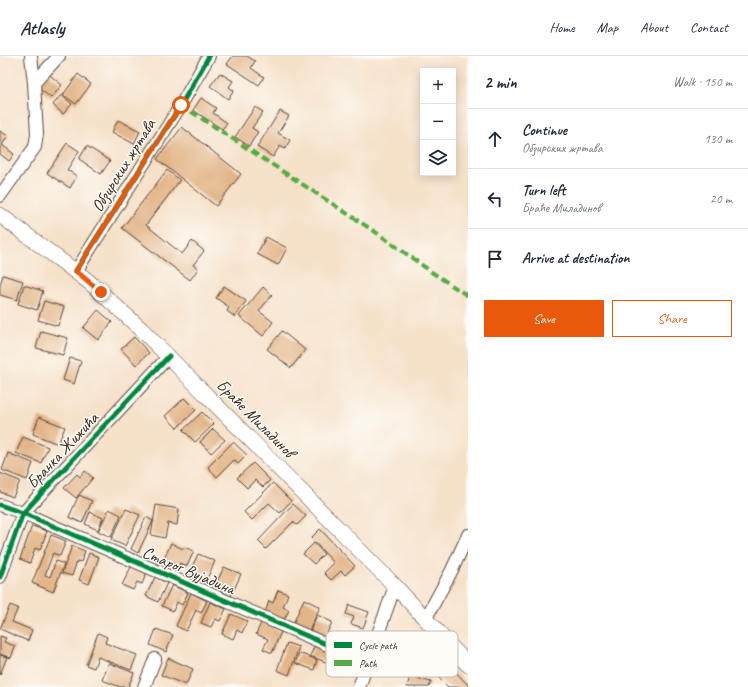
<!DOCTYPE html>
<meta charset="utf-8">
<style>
:root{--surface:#fff;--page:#f2f2f3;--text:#1f2937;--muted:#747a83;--line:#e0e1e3;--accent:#ea580c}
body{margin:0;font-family:Caveat,sans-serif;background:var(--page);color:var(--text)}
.controls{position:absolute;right:12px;top:12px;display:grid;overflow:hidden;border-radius:0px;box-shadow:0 2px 10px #0003}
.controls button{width:36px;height:36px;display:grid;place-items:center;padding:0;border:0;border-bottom:1px solid var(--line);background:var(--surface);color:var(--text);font:20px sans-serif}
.stop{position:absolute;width:12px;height:12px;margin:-9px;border:3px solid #ea580c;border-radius:50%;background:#fff}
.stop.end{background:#ea580c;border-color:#fff;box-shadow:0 1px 4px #0008}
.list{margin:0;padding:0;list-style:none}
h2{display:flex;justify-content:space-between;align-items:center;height:52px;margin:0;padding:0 16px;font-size:17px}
h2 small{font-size:13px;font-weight:400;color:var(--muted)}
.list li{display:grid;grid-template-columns:26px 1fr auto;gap:12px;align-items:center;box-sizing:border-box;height:60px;padding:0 16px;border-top:1px solid var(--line)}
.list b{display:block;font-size:15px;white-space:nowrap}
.list p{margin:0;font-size:13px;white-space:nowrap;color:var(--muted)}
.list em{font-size:13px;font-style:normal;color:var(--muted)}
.actions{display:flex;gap:8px;padding:12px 16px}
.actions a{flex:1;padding:9px 0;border:1px solid var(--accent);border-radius:0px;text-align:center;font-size:14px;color:var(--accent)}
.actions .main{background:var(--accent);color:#fff}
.icon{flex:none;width:22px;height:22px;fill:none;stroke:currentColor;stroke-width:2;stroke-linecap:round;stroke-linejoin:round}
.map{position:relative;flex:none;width:468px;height:631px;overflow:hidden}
header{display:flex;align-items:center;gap:24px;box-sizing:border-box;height:56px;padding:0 20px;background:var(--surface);border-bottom:1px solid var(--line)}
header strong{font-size:19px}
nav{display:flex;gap:22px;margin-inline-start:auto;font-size:14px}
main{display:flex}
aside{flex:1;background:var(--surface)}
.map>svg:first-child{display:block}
.building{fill:#e3b689}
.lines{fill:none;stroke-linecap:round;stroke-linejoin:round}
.minor-casing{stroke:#574538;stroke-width:14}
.major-casing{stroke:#574538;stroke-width:16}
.minor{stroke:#fff;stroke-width:12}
.major{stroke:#fff;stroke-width:15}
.quiet{stroke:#55ab43;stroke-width:4;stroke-dasharray:8 4;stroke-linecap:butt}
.cycleway-casing{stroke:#fdfcf7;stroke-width:8}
.cycleway{stroke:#00873e;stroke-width:5}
.route{stroke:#ea580c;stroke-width:5}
.labels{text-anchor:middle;stroke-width:3;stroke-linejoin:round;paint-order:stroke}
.street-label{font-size:17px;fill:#3b2a1e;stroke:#fdfcf7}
.key{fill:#fdfcf7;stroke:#c3bdb6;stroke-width:1}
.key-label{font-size:11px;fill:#3b2a1e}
</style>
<header>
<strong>Atlasly</strong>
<nav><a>Home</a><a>Map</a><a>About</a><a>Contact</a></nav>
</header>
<main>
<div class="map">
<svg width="468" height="631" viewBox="0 0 468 631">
<rect width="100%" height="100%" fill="#fdfcf7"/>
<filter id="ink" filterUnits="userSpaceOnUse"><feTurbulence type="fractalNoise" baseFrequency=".025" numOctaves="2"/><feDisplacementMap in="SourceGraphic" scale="8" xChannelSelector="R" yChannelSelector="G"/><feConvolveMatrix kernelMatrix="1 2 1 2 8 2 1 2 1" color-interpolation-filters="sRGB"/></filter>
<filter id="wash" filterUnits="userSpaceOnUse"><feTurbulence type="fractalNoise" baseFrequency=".012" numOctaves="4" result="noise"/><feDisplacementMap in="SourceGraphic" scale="16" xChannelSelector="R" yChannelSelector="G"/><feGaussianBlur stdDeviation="0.9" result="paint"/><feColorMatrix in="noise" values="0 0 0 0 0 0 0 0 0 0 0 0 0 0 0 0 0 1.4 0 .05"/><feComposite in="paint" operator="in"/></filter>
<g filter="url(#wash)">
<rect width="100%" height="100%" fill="#f6e1c9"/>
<g id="blocks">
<g class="building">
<polygon points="233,0 247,0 255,5 251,12 264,21 259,29 227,8"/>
<polygon points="46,16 62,29 51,42 35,29"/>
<polygon points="220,17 233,25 229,31 234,35 228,43 210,30"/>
<polygon points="78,18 91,28 76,48 63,39"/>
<polygon points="61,39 72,48 63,58 53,49"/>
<polygon points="201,42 216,52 213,57 227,67 222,73 193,54"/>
<polygon points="255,51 263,56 252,72 258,76 249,90 235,81"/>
<polygon points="280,55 289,60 278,77 290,84 285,93 280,90 273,101 257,91"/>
<polygon points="118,64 140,75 134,88 112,76"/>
<polygon points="182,71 241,118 216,150 157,103"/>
<polygon points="0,75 8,80 2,89 14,98 9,105 0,98"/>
<polygon points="67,87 79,95 67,114 77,120 70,132 47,117"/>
<polygon points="87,90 110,105 101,118 79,103"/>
<polygon points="167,114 180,124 146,169 182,198 192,185 204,195 193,209 198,213 190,224 122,172"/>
<polygon points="266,181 287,192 278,209 257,198"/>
<polygon points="3,219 23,225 17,244 0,239 0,229"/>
<polygon points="24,229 43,235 37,254 18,248"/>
<polygon points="224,230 246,245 235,261 227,255 229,251 216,242"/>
<polygon points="263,231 272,239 259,255 273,266 263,280 239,260"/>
<polygon points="44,245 64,251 58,270 38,264"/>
<polygon points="98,254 112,266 98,284 83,272"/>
<polygon points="41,275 68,282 63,299 36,292"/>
<polygon points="282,275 305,294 291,312 267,293"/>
<polygon points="134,281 149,297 136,309 121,293"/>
<polygon points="70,302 81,305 74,328 63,324"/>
<polygon points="184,342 196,354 177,372 165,360"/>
<polygon points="202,356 214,368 195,386 183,374"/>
<polygon points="39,361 65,371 58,388 33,378"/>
<polygon points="213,373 225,384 211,397 200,386"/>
<polygon points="23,381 48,391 41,407 16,397"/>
<polygon points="233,386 247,399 238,408 234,404 217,421 208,411"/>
<polygon points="8,397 33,407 27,424 2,414"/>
<polygon points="253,407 270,424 263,431 255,424 247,432 237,422"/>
<polygon points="85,415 93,422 76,442 64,432 77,418 80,421"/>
<polygon points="0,417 20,425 13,441 0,436"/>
<polygon points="273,427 291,445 280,457 269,447 252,464 244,456"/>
<polygon points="79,439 92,445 82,467 69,461"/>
<polygon points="293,448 306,460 297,469 293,466 266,493 258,485"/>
<polygon points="156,449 179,453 177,469 168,467 165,482 151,479"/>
<polygon points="109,453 121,459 111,481 98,475"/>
<polygon points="126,453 140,459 125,490 111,484"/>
<polygon points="90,456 103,462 98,474 85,468"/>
<polygon points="146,461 153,465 138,497 131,493"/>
<polygon points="32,470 47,475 40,494 35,492 30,507 20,503"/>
<polygon points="320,473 355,510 345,519 341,515 331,524 324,517 334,507 311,482"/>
<polygon points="51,479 66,485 60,500 53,497 45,519 50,521 56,505 64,508 53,536 32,527"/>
<polygon points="171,487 183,493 184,491 194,495 187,510 180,507 179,510 164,503"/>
<polygon points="314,487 324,498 314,508 303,498"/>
<polygon points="72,490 85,495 81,506 77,505 72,520 62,517"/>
<polygon points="89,497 99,501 89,528 79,524"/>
<polygon points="198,498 215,505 205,527 188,519"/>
<polygon points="132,509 147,516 142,528 137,526 133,534 122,529"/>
<polygon points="224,511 241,518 231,540 214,532"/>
<polygon points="155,521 167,527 158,546 146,540"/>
<polygon points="172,529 188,537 182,549 177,546 173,555 162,550"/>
<polygon points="278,534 288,538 283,551 289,554 284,564 265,557 269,545 273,547"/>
<polygon points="191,537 207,545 201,557 196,554 186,575 176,570"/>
<polygon points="304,543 320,551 309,575 293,568"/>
<polygon points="210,546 226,553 220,565 215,563 211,571 201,567"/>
<polygon points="10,549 18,552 12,566 32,574 28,585 0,573"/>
<polygon points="349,549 369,556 363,572 351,568 354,561 346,558"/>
<polygon points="231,558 247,565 242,577 237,574 233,583 222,578"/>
<polygon points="317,559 332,566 325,582 310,575"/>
<polygon points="261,567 281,576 272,597 263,593 268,583 256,578"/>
<polygon points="156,573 173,579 166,596 150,589"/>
<polygon points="98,577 107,581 105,587 137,599 131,614 98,601 94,612 86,609"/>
<polygon points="0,580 6,582 4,586 15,590 11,602 0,598"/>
<polygon points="287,587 299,591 289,619 277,614"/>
<polygon points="315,589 340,600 336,610 310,600"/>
<polygon points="299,597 317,604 314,614 295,607"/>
<polygon points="0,599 7,601 0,619"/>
<polygon points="168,602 193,613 186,629 161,619"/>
<polygon points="109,607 134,617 128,631 120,631 102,624"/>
<polygon points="449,609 468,629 468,631 448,631 437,620"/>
<polygon points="410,620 431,626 429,631 407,631"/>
</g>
</g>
</g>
<g filter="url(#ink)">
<use href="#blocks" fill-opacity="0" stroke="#574538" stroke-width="1"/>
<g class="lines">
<defs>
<g id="minor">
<polyline points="34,27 59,0"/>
<polyline points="0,140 35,91 37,78 34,27 31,0"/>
<polyline points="76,215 181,49 209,0"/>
<polyline points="0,449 23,457 367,606"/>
<polyline points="0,521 23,457 169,300"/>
<polyline points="426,562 452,514 468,479"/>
<polyline points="144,631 155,603"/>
<polyline points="359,631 395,530"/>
</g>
<polyline id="major" points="0,159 88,225 141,273 395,530 468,609"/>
</defs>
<use href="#minor" class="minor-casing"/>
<use href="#major" class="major-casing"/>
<use href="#minor" class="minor"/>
<use href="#major" class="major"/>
<polyline class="quiet" points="181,49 380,179 433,217 468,240"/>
<defs>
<g id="cycleway">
<polyline points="76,215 181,49 209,0"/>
<polyline points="0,449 23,457 367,606"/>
<polyline points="0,521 23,457 169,300"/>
</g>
</defs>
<use href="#cycleway" class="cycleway-casing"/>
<use href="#cycleway" class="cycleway"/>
</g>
</g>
<g class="lines" filter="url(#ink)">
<polyline class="route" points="101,236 76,215 181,49"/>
</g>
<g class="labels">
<g class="street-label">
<text transform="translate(123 109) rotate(-58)" y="6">Обзирских жртава</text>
<text transform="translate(256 362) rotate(45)" y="6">Браће Миладинов</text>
<text transform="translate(62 394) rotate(-47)" y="6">Бранка Жижића</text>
<text transform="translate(189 514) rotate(23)" y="6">Старог Вујадина</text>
</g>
</g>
<rect x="326" y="575" width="132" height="46" rx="6" class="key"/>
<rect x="334" y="586" width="18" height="6" fill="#00873e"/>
<rect x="334" y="604" width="18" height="6" fill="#55ab43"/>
<g class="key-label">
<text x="359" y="593">Cycle path</text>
<text x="359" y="611">Path</text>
</g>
</svg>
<div class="controls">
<button>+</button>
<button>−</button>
<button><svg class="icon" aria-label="layers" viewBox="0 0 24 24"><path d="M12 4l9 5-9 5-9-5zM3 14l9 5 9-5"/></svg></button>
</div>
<div class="stop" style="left:181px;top:49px"></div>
<div class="stop end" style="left:101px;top:236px"></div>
</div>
<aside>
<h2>2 min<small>Walk · 150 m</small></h2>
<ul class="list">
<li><svg class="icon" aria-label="ahead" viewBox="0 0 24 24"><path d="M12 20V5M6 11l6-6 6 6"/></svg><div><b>Continue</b><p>Обзирских жртава</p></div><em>130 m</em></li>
<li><svg class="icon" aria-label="left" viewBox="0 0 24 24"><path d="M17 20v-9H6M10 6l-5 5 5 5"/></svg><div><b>Turn left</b><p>Браће Миладинов</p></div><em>20 m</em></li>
<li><svg class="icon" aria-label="arrive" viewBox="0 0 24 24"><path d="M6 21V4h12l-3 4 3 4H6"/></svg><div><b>Arrive at destination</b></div></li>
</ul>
<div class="actions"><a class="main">Save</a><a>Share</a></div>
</aside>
</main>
